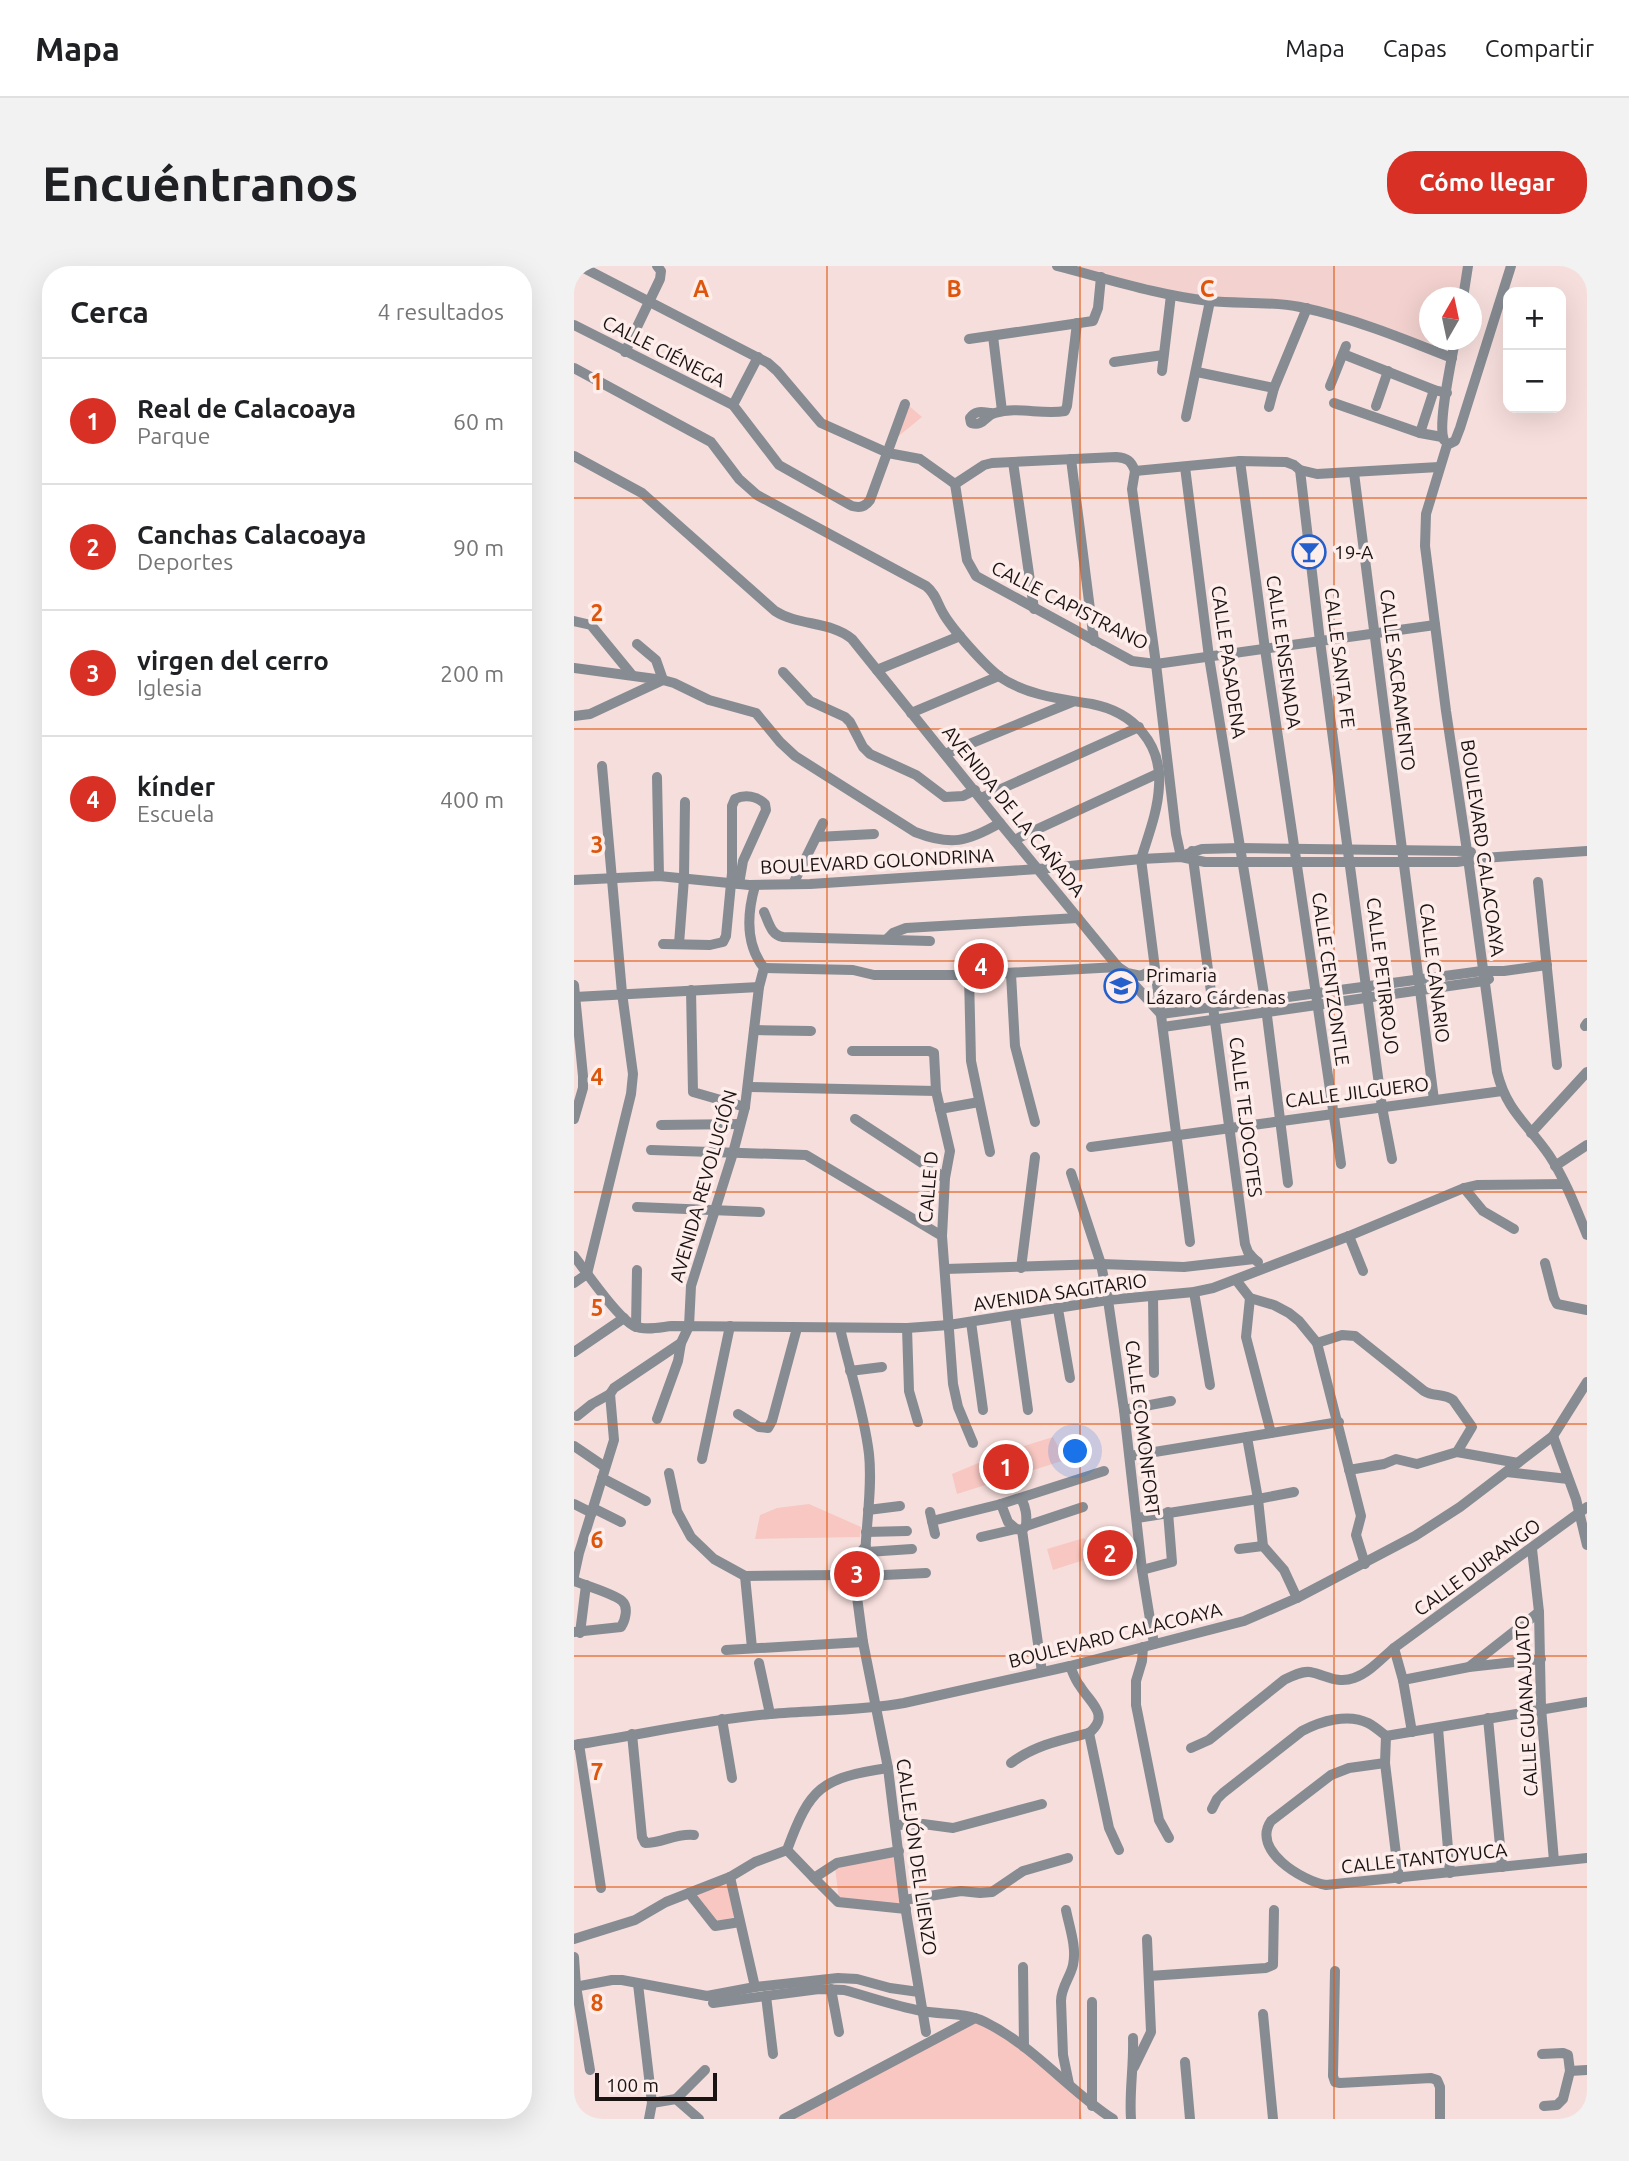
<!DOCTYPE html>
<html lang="es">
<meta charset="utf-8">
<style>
:root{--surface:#fff;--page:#f2f2f2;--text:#202124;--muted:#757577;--line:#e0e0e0;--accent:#d93025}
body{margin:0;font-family:Ubuntu,sans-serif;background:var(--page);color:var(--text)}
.controls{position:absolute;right:21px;top:21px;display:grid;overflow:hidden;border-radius:14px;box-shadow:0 7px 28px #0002}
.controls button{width:63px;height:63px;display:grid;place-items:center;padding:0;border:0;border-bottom:2px solid var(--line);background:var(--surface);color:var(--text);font:35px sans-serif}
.compass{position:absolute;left:845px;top:21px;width:63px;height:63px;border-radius:50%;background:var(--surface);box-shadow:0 7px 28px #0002;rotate:9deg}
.scale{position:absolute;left:21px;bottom:18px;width:122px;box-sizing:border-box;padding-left:7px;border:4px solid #1b1312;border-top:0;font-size:19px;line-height:24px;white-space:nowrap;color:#1b1312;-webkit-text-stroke:5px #fdeeec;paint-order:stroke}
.you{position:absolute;left:502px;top:1186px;width:24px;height:24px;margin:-18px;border:5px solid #fff;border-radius:50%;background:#1a73e8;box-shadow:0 0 0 10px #1a73e833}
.badge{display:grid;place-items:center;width:46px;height:46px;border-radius:50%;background:var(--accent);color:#fff;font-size:23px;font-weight:700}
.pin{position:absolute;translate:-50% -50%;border:4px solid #fff;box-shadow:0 2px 7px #0006}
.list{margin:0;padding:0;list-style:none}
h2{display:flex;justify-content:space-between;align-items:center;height:91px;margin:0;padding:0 28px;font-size:30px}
h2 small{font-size:23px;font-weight:400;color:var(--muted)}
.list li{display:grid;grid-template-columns:46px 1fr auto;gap:21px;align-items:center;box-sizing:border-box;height:126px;padding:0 28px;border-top:2px solid var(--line)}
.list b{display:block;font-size:26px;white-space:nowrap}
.list p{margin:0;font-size:23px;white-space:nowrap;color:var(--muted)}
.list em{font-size:23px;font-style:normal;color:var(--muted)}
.map{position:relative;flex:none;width:1013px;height:1853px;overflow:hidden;border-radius:28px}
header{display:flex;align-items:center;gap:42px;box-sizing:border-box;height:98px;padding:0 35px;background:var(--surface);border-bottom:2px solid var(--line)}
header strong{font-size:33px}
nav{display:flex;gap:38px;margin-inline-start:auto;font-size:24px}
.intro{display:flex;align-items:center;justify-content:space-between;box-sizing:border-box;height:168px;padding:0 42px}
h1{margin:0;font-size:49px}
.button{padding:18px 32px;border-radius:28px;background:var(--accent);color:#fff;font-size:24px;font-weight:700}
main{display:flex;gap:42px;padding:0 42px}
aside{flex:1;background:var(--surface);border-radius:28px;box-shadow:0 7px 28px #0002}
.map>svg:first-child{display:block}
.built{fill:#f2d1ce}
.green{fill:#f8c7c2}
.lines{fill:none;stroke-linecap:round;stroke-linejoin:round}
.minor{stroke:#878c93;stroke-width:10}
.grid{fill:none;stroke:#de560c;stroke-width:2;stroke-opacity:0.55}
.labels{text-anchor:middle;stroke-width:7;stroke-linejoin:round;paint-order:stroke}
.street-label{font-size:19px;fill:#1b1312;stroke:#fdeeec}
.poi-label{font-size:19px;fill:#1b1312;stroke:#fdeeec;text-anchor:start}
.grid-label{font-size:23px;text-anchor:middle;font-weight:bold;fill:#de560c;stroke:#fdeeec;stroke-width:7;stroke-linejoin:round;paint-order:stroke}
</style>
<header>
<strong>Mapa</strong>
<nav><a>Mapa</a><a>Capas</a><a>Compartir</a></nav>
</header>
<div class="intro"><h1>Encuéntranos</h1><a class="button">Cómo llegar</a></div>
<main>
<aside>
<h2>Cerca<small>4 resultados</small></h2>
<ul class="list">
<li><span class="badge">1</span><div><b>Real de Calacoaya</b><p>Parque</p></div><em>60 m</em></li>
<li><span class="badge">2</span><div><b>Canchas Calacoaya</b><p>Deportes</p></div><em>90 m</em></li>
<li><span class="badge">3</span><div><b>virgen del cerro</b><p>Iglesia</p></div><em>200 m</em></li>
<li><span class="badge">4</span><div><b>kínder</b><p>Escuela</p></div><em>400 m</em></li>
</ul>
</aside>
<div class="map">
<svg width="1013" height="1853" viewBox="0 0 1013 1853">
<rect width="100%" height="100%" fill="#f6dedc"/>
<polygon class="built" points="483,0 893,0 887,31 856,32 856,74 878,74 876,82 727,42 579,25"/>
<g class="green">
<polygon points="334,139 348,151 321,173"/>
<polygon points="479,1171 491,1194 383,1228 378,1208 431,1186"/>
<polygon points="235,1238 287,1261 286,1271 181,1273 186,1249 203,1242"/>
<polygon points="552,1271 558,1292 520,1303 516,1292 479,1304 473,1283 510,1272 514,1282"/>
<polygon points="324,1589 330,1640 265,1634 261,1601"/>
<polygon points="154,1618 162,1651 138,1656 118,1628"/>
<polygon points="401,1753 447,1782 504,1831 508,1853 211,1853"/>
</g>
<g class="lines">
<g class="minor">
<polyline points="6,0 194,97 203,105 247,157 314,187 346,193 381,218"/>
<path d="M483,0C534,13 583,29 635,35C665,38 696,35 726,41C779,52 828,72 878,92"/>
<path d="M937,0L886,162L881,175L873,179L852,248L851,280L872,445L893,585L923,806C933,846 953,857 975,889C991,913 1002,942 1013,969"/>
<polyline points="889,32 894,0"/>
<path d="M0,59L159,139L205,199L278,240C286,242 291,241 296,234L331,138"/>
<polyline points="419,70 428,145"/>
<polyline points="395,73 519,55 524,42 527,11"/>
<polyline points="51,86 86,13 87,5 83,0"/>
<polyline points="769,88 860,124 873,127"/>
<polyline points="540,96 589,89"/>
<path d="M0,102L137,176L165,213L183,229L352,320C362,328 363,337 369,347C378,363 411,400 426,411C452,429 487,433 518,438C559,446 588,477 585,520C584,545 574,570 567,593L616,976"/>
<polyline points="588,105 597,29"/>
<polyline points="623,106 700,122"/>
<polyline points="756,120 772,80"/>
<polyline points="760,137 846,167 868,171"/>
<polyline points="159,139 184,91"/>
<polyline points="802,140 814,105"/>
<polyline points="695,141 700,122 733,42"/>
<path d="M417,147C408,146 401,144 396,152L397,157C410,161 411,149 421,147C443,140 468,149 491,145L493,140L503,57"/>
<polyline points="612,151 636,35"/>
<polyline points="846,167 860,124"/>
<path d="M870,174C863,158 878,94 881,74"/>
<path d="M0,190L68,227L201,345C224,360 257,355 278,373L426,557L544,701L587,748L908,705H930L973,699"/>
<polyline points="497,193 520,375"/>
<polyline points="666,195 691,383 767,898"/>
<polyline points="439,196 460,343"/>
<polyline points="611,201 635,391 691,734 714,917"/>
<polyline points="726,204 746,375 808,841 818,893"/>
<polyline points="561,205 558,223 582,398 602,568 607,591"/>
<polyline points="780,207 860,834"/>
<polyline points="381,218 393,294 402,310 558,395 582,398 861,359"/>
<path d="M381,218L410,199L418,197L542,191C554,192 557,195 561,205L666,195L712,196L720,199L726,204L743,208L865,201"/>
<polyline points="0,355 17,359 58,409"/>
<path d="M0,402L89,414L100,417L135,434L182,447L206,476L221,490L341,566C377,580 393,576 426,557"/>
<polyline points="303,404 386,370"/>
<polyline points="209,406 236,435 271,451 276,456 289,481 296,488 342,509 371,531 389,530 401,524"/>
<polyline points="337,447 425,410"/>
<polyline points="0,450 16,448 89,414 82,394 63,378"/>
<polyline points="371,488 498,436"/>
<polyline points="83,511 85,610"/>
<polyline points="407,532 565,461"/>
<polyline points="243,571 300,568"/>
<polyline points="440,574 585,507"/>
<polyline points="618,585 671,978 674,986 680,993"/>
<polyline points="613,588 628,583 667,582 893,585 897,586"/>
<polyline points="0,614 85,610 175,619 236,618 465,603 567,593 607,591 631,596 883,596 909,592 1013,585"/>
<polyline points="964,616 983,799"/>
<polyline points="219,618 249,557"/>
<path d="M190,646C195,657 197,669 209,671L356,675"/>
<polyline points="313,673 319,667 332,662 504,652"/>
<path d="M89,678L136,679L149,676L152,670L158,607V540L161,533C171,528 183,530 191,538L192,544L169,595L165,618"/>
<polyline points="105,678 110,612 111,536"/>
<polyline points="190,702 279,704 300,709 395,709 544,701 553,707 567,710 580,703"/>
<polyline points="437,708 441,780 461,856"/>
<polyline points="395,709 397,795 416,886"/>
<polyline points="0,719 9,810 9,822 0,853"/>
<polyline points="117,724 119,826 171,841"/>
<polyline points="1,731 185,721"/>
<polyline points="1011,760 1013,757"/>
<polyline points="589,761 910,715 915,713"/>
<polyline points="180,764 237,765"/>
<polyline points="278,785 355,785 360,787 362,825 376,885 371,912 368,970 379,1118 384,1141 399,1177"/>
<polyline points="175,821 362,825"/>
<polyline points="366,843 405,836"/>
<polyline points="281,853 371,912"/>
<polyline points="87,859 166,858"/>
<polyline points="957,867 1013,806"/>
<polyline points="517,881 928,825"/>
<polyline points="77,884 232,889 368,970"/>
<polyline points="981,900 1013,879"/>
<polyline points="497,907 527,998 534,1034 550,1144 568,1304 580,1378"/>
<polyline points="890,922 909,945 940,963"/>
<polyline points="63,941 186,946"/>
<polyline points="775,970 789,1005"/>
<path d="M0,990C13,1007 43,1051 60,1060C71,1065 87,1061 98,1060L333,1062L375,1059L534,1034L620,1026L639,1022L775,970L890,922L903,919L991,918"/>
<polyline points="971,997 980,1032 983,1038 1013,1044"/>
<polyline points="447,1002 461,891"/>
<polyline points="371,1003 527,998 610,1001 680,993 684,996"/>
<polyline points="662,1014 676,1032 700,1039 715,1047 725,1055 743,1077 787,1250 782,1269 791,1298"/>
<polyline points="0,1017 13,1008 57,828 59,808 48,727 28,500"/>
<polyline points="620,1026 636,1119"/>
<polyline points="579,1030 580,1107"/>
<polyline points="676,1032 672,1071 697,1167"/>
<polyline points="484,1043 496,1112"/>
<polyline points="441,1050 454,1144"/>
<polyline points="397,1056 409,1144"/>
<polyline points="62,1061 63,1004"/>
<path d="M266,1062C275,1103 290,1145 295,1188C298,1216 294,1245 292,1274C290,1294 301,1302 281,1316"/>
<polyline points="333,1062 335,1125 344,1156"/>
<path d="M743,1077L768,1069L781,1070L850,1125C859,1131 870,1127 879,1134L898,1161L883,1186"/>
<polyline points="0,1086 50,1052"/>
<polyline points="276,1105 308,1101"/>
<polyline points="550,1144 597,1135"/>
<polyline points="164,1148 185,1161 194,1162 198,1155 223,1062"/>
<polyline points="3,1150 18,1138 36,1128 40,1122 107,1077"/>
<path d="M83,1153L104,1095L107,1077L115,1060L117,1020L159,887L171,841L185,721L190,702C171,678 173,648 181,620"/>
<polyline points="979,1170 1002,1233 1013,1279"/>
<polyline points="673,1171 684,1233 689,1280 710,1304 723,1332"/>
<polyline points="0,1180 31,1201"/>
<polyline points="556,1190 765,1156"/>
<polyline points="128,1193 156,1060"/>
<polyline points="775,1204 810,1198 822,1193 843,1198 883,1186 944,1197"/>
<polyline points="933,1206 994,1213"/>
<polyline points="95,1207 103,1245 117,1271 140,1293 171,1310 264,1309"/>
<polyline points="28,1212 72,1235"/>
<path d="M447,1232C452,1242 453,1249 452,1260"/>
<polyline points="0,1238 18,1247"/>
<polyline points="427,1238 434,1256 442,1263"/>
<polyline points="19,1242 47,1256"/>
<polyline points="294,1244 326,1240"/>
<polyline points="356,1246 361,1268"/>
<polyline points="563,1252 684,1233 720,1226"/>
<polyline points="358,1255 427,1238 530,1205"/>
<polyline points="448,1264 468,1406"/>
<polyline points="292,1266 333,1265"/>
<polyline points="407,1271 442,1263 448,1264 452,1260 509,1241"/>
<polyline points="291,1281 281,1292 277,1306 281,1316 289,1376 314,1502 330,1634 352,1766"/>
<polyline points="665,1283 689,1280"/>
<polyline points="958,1283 965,1346 967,1442 980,1595"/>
<polyline points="293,1286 338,1283"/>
<polyline points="568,1304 598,1296 594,1246"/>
<polyline points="0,1310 5,1287 40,1174 36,1128"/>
<polyline points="171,1310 178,1382"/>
<polyline points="289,1310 352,1307"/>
<path d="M0,1315C11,1319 41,1328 48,1335C55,1341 51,1355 47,1361L0,1366"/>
<polyline points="6,1367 12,1319"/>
<polyline points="569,1381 568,1395 562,1415 562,1439 585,1554 595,1572"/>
<polyline points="820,1382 829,1414 838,1466"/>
<polyline points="152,1384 289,1376"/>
<polyline points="185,1397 196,1448"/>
<path d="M496,1400C499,1407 501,1414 506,1420C516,1437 537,1449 515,1467"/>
<polyline points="895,1401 965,1346"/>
<polyline points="829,1414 895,1401 967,1393"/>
<polyline points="914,1452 928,1601"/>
<polyline points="148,1453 158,1512"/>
<polyline points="864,1462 876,1607"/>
<polyline points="515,1467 535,1562 545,1584"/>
<path d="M58,1468L68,1571L71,1577C89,1577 101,1567 120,1569"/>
<polyline points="812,1470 1013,1436"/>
<polyline points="812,1470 811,1497 825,1613"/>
<polyline points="5,1478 27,1622"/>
<path d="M0,1479C66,1469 130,1454 196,1448C241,1444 286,1445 330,1437L496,1400L670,1355L723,1332L841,1270L886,1241L979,1170L1013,1116"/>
<path d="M617,1482L635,1474L710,1414C718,1410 727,1405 736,1406C752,1409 763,1418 780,1412C795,1407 808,1392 820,1382L1013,1241"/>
<path d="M437,1497C461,1479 487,1474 515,1467"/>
<path d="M811,1497L775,1502L757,1509L697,1555C677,1584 728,1615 752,1619L1013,1592"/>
<path d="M638,1543L643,1533L649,1527L728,1465C747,1455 774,1447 794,1457C800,1460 807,1466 812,1470"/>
<polyline points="322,1559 349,1558 379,1562 468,1538"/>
<polyline points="213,1584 240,1612 263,1597 325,1585"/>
<polyline points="156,1611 181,1721"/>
<polyline points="240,1612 264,1636 332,1643"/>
<polyline points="115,1627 141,1660 166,1656"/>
<polyline points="330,1634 387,1625 406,1627 418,1626 449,1605 494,1592"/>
<path d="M492,1644C495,1660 503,1681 499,1699C496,1712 487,1721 487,1735L489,1789L495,1818"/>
<path d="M0,1673L61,1654L92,1636L156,1611L181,1596L213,1584C236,1521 247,1512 314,1502"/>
<polyline points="0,1691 2,1720 16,1804"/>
<polyline points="449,1701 450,1781"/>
<polyline points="761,1705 759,1810 761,1816 766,1817 857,1812 863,1814 866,1821 866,1853"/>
<polyline points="575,1710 692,1702 699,1699 700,1644"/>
<polyline points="64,1718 78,1837"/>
<polyline points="0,1721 38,1714 48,1714 133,1730 181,1721 264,1712 283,1713 316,1722 345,1726"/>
<polyline points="257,1723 265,1766"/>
<polyline points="192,1730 199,1788"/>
<polyline points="518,1736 518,1840"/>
<path d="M139,1737L245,1723L270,1724C296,1731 321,1740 348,1745C369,1749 391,1746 411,1756C460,1780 494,1824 539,1853"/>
<polyline points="689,1748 699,1853"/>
<polyline points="968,1788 989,1787 994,1789 996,1805 1013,1804"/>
<polyline points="611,1796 616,1853"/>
<polyline points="560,1801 577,1766 573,1673"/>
<polyline points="102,1833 131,1804"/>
<polyline points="970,1840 983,1839 989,1833 996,1805"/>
<polyline points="75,1853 78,1837 102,1833 125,1853"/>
<polyline points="210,1853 401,1752"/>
<path d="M557,1853C555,1826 560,1800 559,1772"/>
</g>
</g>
<path class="grid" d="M253,0V1853M506,0V1853M760,0V1853M0,232H1013M0,463H1013M0,695H1013M0,926H1013M0,1158H1013M0,1390H1013M0,1621H1013"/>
<defs>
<symbol id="bar-ring" viewBox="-11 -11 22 22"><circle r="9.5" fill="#fdeeec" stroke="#245fcc" stroke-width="1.5"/><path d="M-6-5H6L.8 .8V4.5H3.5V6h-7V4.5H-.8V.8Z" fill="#245fcc"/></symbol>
<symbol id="school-ring" viewBox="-11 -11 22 22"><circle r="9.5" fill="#fdeeec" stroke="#245fcc" stroke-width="1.5"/><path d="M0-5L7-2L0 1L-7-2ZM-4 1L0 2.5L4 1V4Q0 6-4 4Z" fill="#245fcc"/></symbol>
</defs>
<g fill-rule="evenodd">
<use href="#bar-ring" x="716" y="267" width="38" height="38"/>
<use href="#school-ring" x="528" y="701" width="38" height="38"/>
</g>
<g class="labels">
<g class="street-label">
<text transform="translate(90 85) rotate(27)" y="7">CALLE CIÉNEGA</text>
<text transform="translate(496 339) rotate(27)" y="7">CALLE CAPISTRANO</text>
<text transform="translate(710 386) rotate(82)" y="7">CALLE ENSENADA</text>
<text transform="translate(766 392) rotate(83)" y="7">CALLE SANTA FE</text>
<text transform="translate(655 396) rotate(82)" y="7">CALLE PASADENA</text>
<text transform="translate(824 414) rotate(83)" y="7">CALLE SACRAMENTO</text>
<text transform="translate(440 545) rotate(51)" y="7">AVENIDA DE LA CAÑADA</text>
<text transform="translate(909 582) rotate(82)" y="7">BOULEVARD CALACOAYA</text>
<text transform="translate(303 595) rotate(-3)" y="7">BOULEVARD GOLONDRINA</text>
<text transform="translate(861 707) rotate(83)" y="7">CALLE CANARIO</text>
<text transform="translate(809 710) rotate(83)" y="7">CALLE PETIRROJO</text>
<text transform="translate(757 713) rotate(82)" y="7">CALLE CENTZONTLE</text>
<text transform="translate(783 826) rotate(-7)" y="7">CALLE JILGUERO</text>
<text transform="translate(672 851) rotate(83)" y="7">CALLE TEJOCOTES</text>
<text transform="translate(129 920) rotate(-74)" y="7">AVENIDA REVOLUCIÓN</text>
<text transform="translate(354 921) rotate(-85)" y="7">CALLE D</text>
<text transform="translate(486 1026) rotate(-8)" y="7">AVENIDA SAGITARIO</text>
<text transform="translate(569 1162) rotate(83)" y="7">CALLE COMONFORT</text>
<text transform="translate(903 1301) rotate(-36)" y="7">CALLE DURANGO</text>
<text transform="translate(541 1369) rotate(-14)" y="7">BOULEVARD CALACOAYA</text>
<text transform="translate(952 1440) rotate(-93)" y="7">CALLE GUANAJUATO</text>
<text transform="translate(343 1591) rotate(82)" y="7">CALLEJÓN DEL LIENZO</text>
<text transform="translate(850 1592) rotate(-6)" y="7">CALLE TANTOYUCA</text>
</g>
<g class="poi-label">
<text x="760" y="293">19-A</text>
<text x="572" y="716">Primaria<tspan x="572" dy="22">Lázaro Cárdenas</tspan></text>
</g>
</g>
<g class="grid-label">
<text x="127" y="31">A</text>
<text x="380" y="31">B</text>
<text x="633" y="31">C</text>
<text x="23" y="124">1</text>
<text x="23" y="355">2</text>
<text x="23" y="587">3</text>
<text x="23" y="819">4</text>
<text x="23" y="1050">5</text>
<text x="23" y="1282">6</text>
<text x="23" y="1514">7</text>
<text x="23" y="1745">8</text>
</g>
</svg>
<div class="controls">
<button>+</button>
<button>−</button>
</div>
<svg class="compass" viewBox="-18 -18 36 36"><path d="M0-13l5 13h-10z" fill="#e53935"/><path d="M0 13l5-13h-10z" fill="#757577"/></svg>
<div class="scale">100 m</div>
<div class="you"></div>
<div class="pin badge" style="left:432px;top:1201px">1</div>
<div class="pin badge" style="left:536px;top:1287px">2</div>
<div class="pin badge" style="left:283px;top:1308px">3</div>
<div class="pin badge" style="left:407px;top:700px">4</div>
</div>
</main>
